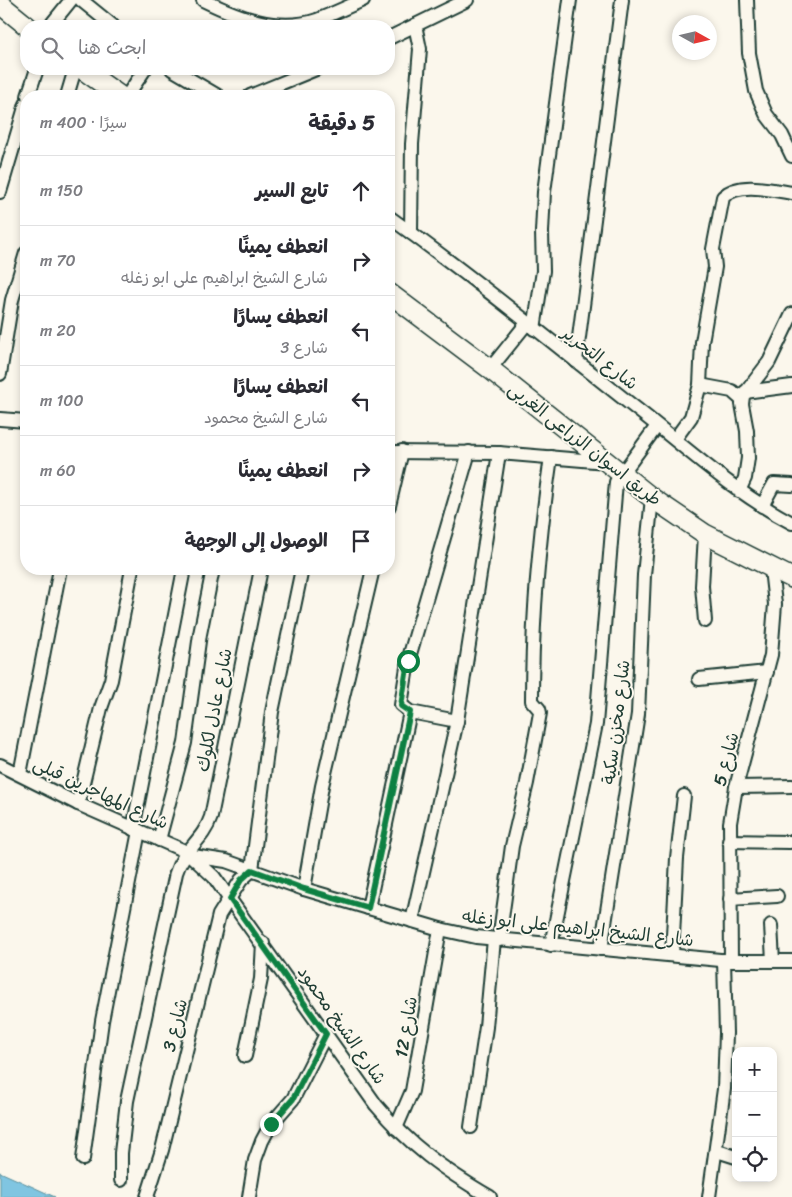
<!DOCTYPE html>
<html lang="ar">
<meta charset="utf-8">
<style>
:root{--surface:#fff;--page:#f2f2f3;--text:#2b2b33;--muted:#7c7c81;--line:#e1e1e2}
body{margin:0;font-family:Sriracha,"Playpen Sans Arabic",sans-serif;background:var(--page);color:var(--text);direction:rtl}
.controls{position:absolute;right:15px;bottom:15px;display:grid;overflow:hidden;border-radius:10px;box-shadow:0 2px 8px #0003}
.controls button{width:45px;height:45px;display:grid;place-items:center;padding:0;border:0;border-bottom:1px solid var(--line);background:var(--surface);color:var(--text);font:25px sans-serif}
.compass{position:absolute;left:672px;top:15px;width:45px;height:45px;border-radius:50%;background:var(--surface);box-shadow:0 2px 8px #0003;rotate:98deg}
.stop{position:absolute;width:15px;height:15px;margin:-11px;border:4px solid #0b8043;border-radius:50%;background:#fff}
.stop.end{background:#0b8043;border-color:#fff;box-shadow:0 1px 5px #0008}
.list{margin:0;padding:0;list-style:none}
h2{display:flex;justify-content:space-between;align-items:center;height:65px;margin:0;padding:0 20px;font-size:21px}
h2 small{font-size:16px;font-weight:400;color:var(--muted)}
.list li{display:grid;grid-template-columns:32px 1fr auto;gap:15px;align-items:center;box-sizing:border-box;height:70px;padding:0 20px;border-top:1px solid var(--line)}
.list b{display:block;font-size:19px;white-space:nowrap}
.list p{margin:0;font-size:16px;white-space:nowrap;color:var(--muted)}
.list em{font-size:16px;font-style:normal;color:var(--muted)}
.icon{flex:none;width:28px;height:28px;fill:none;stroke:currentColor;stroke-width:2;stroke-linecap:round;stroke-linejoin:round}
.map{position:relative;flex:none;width:792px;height:1197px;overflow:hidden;direction:ltr}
.search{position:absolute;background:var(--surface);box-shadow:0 2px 8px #0003;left:20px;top:20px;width:375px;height:55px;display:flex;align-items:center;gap:12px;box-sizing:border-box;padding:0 18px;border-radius:20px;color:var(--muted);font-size:19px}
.panel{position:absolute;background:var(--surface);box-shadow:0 2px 8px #0003;left:20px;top:90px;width:375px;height:485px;border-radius:20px;direction:rtl}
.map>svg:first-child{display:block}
.water{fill:#80c5e1;stroke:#598f9c}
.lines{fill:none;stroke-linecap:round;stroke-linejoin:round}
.minor-casing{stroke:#1f3d34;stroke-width:16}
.primary-casing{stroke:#1f3d34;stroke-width:22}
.minor{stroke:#fbf7ec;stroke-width:12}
.primary{stroke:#fbf7ec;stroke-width:19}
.route{stroke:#0b8043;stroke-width:6}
.labels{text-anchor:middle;stroke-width:4;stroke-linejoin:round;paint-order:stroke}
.street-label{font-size:18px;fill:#1f3d34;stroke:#fbf7ec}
</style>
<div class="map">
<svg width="792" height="1197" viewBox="0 0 792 1197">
<rect width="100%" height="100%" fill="#fbf7ec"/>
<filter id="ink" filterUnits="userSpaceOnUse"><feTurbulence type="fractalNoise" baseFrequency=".02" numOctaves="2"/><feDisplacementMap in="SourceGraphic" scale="10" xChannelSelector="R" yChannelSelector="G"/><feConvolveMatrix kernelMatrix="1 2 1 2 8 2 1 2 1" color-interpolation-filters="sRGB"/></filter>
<g filter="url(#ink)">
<polygon class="water" points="0,1172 55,1197 0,1197"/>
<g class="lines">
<defs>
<g id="minor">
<polyline points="81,0 113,26"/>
<path d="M203,0C238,17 277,33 317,20C332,14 347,7 363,0"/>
<polyline points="747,0 749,53 756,91 766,114 782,135 792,156"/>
<polyline points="50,26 71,0"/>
<polyline points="389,38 467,0"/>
<polyline points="172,69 218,96"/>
<polyline points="28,96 37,69"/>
<polyline points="67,96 75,69"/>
<polyline points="127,96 145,69"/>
<polyline points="250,96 316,69"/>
<polyline points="0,192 26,104"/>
<path d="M389,217C476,279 559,348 643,414C692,453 737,494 792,523"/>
<polyline points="411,233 412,144 420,49 415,25"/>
<polyline points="534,329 543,271 542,232 544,192 570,0"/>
<polyline points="576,361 622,0"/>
<polyline points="490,369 527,323"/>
<polyline points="0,374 12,300 26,253"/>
<polyline points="700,385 732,391 742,400"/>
<polyline points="745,392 792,386"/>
<polyline points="0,419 26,421"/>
<path d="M675,439L691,417L700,385L702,342L715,267L713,249L723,197C739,181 772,190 792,193"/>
<polyline points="389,452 499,453 606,462"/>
<polyline points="739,491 745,478 748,458 747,431 742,404 743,396 769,362 792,314"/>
<polyline points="389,506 402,451"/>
<polyline points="762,506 774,484 792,485"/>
<polyline points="705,621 702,586 705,534"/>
<polyline points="699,679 767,672"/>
<polyline points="457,721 410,712 401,705 408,661 469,452"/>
<path d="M0,765L78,804L187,852L214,877L376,1105C410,1146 444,1170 490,1197"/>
<polyline points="20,774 60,569"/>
<polyline points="736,787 792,786"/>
<polyline points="78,804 101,708 111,680 132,569"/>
<polyline points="133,829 184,569"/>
<polyline points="159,840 185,743 200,634 213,569"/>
<polyline points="729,841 790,842"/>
<polyline points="193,856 226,861 304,889 440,929 476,937 731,961 792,961"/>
<polyline points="304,889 322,786 373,569"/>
<polyline points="730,899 777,896"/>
<polyline points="368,908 410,712"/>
<polyline points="412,921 457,721 499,453"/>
<polyline points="771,925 773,961"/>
<path d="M499,940L512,846L527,783L540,713L539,709L532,701C532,619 539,538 551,457"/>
<polyline points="551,945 596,724 616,482 657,426"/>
<polyline points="601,949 638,714 644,575 652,498"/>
<polyline points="672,955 677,858 684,796"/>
<polyline points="731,961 730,823 736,787 771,655 775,604 771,569"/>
<polyline points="245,1056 261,979 263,943"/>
<polyline points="471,1127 486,1027 494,939"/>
<polyline points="396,1128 412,1091 440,929"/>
<polyline points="717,1151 736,1157"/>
<polyline points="83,1159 102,1021 139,831"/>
<path d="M121,1180V1153L127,1101L176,873C183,850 203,841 211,817L261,569"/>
<polyline points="147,1197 162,1150 219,915 241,880 252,870 272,712 302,569"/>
<polyline points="249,1197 255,1160 262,1141 271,1124 293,1099 326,1034"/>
<polyline points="709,1197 724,1089 726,1033 724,960"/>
</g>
<g id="primary">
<polyline points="0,4 27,26"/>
<polyline points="82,69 120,96"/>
<polyline points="389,293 490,369 652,498 705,534 792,578"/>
</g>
</defs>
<use href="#minor" class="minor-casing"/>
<use href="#primary" class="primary-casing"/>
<use href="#minor" class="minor"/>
<use href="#primary" class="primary"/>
</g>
</g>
<g class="lines" filter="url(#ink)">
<polyline class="route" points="271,1124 293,1099 326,1034 230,899 241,880 252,870 304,889 368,908 410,712 401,706 408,661"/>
</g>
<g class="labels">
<g class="street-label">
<text transform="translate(600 358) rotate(38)" y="6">شارع التحرير</text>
<text transform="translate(585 444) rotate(38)" y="6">طريق اسوان الزراعى الغربى</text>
<text transform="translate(214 710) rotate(-79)" y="6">شارع عادل لكلوك</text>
<text transform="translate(616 722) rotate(-83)" y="6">شارع مخزن سكية</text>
<text transform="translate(726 759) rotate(-75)" y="6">شارع 5</text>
<text transform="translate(101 793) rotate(25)" y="6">شارع المهاجرين قبلى</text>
<text transform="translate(578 928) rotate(6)" y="6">شارع الشيخ ابراهيم على ابو زغله</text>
<text transform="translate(175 1025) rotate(-76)" y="6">شارع 3</text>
<text transform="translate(342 1025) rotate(55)" y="6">شارع الشيخ محمود</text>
<text transform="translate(406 1027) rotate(-80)" y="6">شارع 12</text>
</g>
</g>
</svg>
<div class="controls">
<button>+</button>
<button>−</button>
<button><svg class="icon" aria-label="locate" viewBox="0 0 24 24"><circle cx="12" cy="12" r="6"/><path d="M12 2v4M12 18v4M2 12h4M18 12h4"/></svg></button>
</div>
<svg class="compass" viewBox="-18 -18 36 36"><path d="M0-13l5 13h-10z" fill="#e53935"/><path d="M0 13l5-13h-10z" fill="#7c7c81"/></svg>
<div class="stop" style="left:408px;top:661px"></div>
<div class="stop end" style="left:271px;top:1124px"></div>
<div class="search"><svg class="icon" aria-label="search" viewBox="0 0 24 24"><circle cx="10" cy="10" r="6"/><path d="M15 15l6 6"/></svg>ابحث هنا</div>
<section class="panel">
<h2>5 دقيقة<small>سيرًا · 400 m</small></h2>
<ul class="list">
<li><svg class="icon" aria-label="ahead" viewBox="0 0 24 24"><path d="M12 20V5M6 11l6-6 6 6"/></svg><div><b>تابع السير</b></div><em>150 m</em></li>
<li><svg class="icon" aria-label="right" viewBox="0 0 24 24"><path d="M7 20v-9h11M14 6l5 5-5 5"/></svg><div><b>انعطف يمينًا</b><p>شارع الشيخ ابراهيم على ابو زغله</p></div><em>70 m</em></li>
<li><svg class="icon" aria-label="left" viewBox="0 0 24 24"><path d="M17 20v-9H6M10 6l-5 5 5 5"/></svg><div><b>انعطف يسارًا</b><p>شارع 3</p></div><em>20 m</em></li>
<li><svg class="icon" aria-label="left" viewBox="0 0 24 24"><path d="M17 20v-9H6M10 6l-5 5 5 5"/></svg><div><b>انعطف يسارًا</b><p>شارع الشيخ محمود</p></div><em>100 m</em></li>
<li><svg class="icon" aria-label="right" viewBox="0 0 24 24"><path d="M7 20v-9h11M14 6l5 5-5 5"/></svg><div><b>انعطف يمينًا</b></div><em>60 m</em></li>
<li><svg class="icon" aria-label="arrive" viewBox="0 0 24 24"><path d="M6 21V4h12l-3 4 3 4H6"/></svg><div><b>الوصول إلى الوجهة</b></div></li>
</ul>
</section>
</div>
